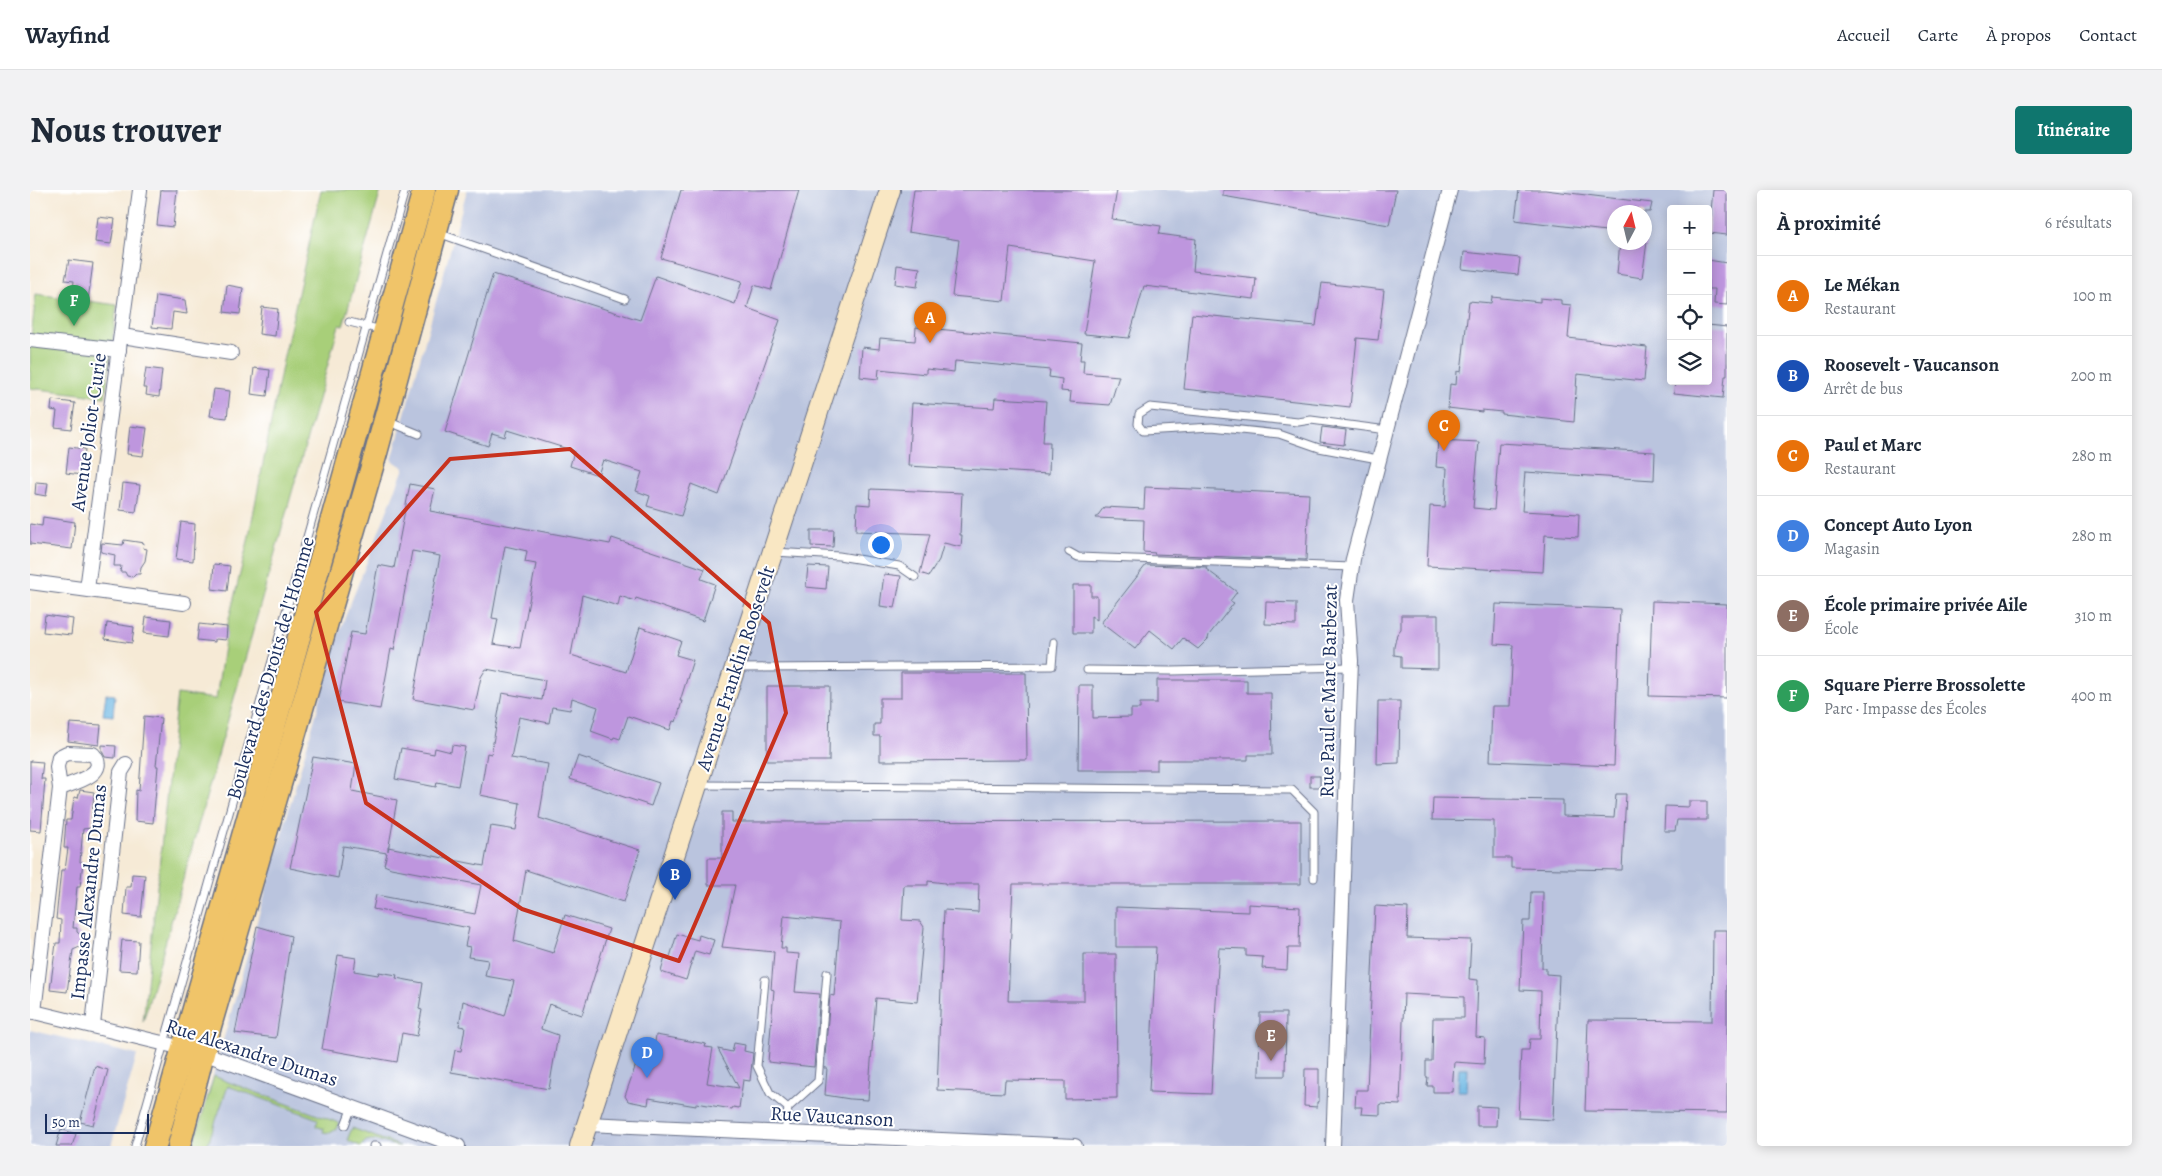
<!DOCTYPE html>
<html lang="fr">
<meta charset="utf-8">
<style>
:root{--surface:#fff;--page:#f2f2f3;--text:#1f2937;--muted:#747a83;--line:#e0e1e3;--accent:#0f766e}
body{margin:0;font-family:Alegreya,serif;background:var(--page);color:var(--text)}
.controls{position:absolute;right:15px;top:15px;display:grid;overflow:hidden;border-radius:5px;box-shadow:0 2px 12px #0003}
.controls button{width:45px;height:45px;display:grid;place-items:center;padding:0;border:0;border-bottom:1px solid var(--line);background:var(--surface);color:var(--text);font:25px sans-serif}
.compass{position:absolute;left:1577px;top:15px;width:45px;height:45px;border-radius:50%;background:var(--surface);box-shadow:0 2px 12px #0003;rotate:7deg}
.scale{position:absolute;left:15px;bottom:12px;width:104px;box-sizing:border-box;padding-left:5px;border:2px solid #1b2f5e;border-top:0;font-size:14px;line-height:18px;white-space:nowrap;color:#1b2f5e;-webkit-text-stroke:4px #fff;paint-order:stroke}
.you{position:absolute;left:850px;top:354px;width:18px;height:18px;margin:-12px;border:4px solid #fff;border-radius:50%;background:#1a73e8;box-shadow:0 0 0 8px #1a73e833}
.badge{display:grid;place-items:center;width:32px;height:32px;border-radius:50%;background:var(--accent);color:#fff;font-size:16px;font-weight:700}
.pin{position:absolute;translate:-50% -41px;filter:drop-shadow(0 1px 2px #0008)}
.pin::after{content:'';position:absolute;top:26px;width:18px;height:15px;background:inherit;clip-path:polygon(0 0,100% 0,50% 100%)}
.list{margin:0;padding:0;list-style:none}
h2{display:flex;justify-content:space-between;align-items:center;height:65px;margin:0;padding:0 20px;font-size:21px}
h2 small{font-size:16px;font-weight:400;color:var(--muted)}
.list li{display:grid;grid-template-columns:32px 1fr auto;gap:15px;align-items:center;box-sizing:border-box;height:80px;padding:0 20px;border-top:1px solid var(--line)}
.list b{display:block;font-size:19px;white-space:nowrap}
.list p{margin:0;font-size:16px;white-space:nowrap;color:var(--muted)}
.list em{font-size:16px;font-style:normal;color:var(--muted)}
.icon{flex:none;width:28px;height:28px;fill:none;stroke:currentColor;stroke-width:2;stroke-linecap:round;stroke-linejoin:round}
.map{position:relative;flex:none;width:1697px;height:956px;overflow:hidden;border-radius:5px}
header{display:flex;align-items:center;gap:30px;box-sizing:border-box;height:70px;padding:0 25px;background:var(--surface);border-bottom:1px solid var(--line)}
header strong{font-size:24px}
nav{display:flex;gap:28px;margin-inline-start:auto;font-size:18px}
.intro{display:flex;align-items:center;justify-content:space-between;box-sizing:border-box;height:120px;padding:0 30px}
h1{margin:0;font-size:35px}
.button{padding:12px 22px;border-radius:5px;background:var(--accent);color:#fff;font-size:18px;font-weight:700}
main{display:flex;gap:30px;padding:0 30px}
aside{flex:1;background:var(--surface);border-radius:5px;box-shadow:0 2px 12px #0003}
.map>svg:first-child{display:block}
.industrial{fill:#bac4de;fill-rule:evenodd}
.green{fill:#a8cf79;stroke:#627f6c}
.water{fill:#6ab6e3;stroke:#4272a0}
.building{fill:#be96de;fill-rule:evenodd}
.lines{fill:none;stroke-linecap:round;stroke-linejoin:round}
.lane-casing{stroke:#687088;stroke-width:9}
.street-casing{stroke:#687088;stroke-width:16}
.secondary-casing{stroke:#687088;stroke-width:22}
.primary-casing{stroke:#687088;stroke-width:25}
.lane{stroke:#fff;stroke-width:7}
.street{stroke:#fff;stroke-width:14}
.secondary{stroke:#f9e7c3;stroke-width:20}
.primary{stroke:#f0c469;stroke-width:22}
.marked{fill:none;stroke:#c8321e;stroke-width:4;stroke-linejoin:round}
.labels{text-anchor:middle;stroke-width:4;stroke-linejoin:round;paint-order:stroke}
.street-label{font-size:20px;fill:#1b2f5e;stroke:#fff}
</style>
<header>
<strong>Wayfind</strong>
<nav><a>Accueil</a><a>Carte</a><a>À propos</a><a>Contact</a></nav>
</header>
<div class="intro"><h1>Nous trouver</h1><a class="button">Itinéraire</a></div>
<main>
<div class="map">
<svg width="1697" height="956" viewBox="0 0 1697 956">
<rect width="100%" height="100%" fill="#fff"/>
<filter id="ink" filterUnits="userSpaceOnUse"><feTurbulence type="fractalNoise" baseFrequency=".02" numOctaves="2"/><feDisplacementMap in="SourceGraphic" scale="10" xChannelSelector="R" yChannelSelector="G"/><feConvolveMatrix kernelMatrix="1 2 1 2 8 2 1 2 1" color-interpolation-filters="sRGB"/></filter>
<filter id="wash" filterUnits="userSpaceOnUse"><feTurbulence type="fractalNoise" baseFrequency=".0096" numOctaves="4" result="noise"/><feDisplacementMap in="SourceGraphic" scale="20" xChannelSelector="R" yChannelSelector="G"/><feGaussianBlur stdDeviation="1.12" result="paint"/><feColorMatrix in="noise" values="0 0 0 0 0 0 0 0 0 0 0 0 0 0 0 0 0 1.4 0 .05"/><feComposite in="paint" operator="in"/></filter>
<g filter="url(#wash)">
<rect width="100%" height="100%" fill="#f6ead6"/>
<g class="industrial">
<path d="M437,0H1697V956H163L310,440L374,278L362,270ZM1641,19H1678V191H1641ZM1584,22H1614V52H1584Z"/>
<polygon points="0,840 107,865 81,956 0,956"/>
</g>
<g class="green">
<polygon points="291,0 351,0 313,136 309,135 113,832 147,504 186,509 197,437 218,351 253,171"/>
<polygon points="6,104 87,115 75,207 0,198 0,157"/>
<polygon points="184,886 198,892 309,933 305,940 300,943 293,942 294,939 286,936 288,929 198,896 177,956 163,956"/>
<path d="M322,938L370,956C360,956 346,947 336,951C334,953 332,955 330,956L319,951L318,948Z"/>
</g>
<g class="water">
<polygon points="76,504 85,505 83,526 73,525"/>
<polygon points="1429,878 1438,878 1437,901 1428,901"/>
</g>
<g id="blocks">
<g class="building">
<polygon points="131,0 147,0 143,37 127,35"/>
<polygon points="651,0 769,0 741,100 724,95 717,118 750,130 689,305 661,294 651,326 617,316 620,306 606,301 612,282 573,270 568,285 540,276 544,261 477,240 475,247 462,243 458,256 415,242 463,84 610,130 626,86 705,114 712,91 631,68"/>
<polygon points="884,0 1087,0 1082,29 1131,36 1129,44 1166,49 1163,81 1226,88 1224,109 1114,96 1099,148 1054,144 1065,71 980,58 974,111 922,106 929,50 878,42"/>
<polygon points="1193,0 1366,0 1359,35 1193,6"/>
<polygon points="1489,0 1515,0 1622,13 1620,22 1584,22 1584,42 1485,30"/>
<polygon points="1683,0 1697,0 1697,45 1679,43"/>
<polygon points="68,27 85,29 81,54 65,52"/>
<polygon points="1590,52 1617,52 1612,88 1587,84"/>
<polygon points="1434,62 1490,68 1488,85 1432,79"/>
<polygon points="39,70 63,73 58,111 42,109 44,91 35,90"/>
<polygon points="1678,70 1697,73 1697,115 1684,114 1685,99 1678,99"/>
<polygon points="867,75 890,78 887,97 865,94"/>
<polygon points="1292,93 1354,100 1348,150 1327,148 1320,217 1154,199 1162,124 1286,136"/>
<polygon points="197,95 213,98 210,124 194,122"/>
<polygon points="126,106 155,110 157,124 143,122 141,139 122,137"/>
<polygon points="1462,107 1510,112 1510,108 1531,110 1531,114 1541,115 1538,148 1617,157 1614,191 1547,184 1544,232 1472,224 1472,222 1452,220 1452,222 1418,218 1420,194 1426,195 1427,181 1431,182 1439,111 1461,113"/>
<polygon points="232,117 248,119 245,146 229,144"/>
<polygon points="1678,135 1697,137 1697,186 1695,186 1693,208 1644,203 1645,191 1678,191"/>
<polygon points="886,137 1052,153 1050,170 1054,170 1053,183 1089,186 1080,215 1040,212 1041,202 1031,201 1032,189 1019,187 1020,180 925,171 924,182 896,179 896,184 849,179 848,189 830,187 832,157 849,159 850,148 885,151"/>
<polygon points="116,178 132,180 129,207 116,205 117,198 113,198"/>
<polygon points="224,178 240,180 237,206 221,204"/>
<polygon points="184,199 200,201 197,228 180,226"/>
<polygon points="965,208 1016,211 1013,252 1020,252 1019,284 878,276 882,213 964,218"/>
<polygon points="22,210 45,213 41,239 25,237 27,221 21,220"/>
<polygon points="100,236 117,238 113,266 97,264"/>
<polygon points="1292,237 1316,240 1314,255 1290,252"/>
<polygon points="1408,250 1449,252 1443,318 1464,320 1469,253 1625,262 1624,290 1495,282 1492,321 1549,324 1548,347 1515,345 1513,382 1397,376 1400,316 1415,317 1417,278 1406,277"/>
<polygon points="39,257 55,259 52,285 36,283"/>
<polygon points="6,292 18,293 16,306 5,304"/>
<polygon points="93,293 110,295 106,322 90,320"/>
<path d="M380,294L405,299L400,321L580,354L582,348L675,379L671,389L685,394L673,431L606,408L605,411L590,406L588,416L552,405L541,465L596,482L610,437L651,451L646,465L663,470L650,511H652L646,532L643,531L640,540L598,526L590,549L584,547L583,549L561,541L568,517L542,508L540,520L522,517L519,533L489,527L481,568L518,574L509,628L610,660L594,712L496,680L484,751L523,763L535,725L579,739L552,825L519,814L511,839L528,845L519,899L421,882L425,860L431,861L435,837L429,836L433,811L475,826L484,791L455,786L458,770L438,767L440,757L435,756L439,738L343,719L346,705L445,724L451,695L361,678L354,675L357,663L313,656L308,688L260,678L283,567L326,574L322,601L367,610L358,661V657L454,676L461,636L486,640L490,613L450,605L457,563L461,564L472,503L512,510L515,490L456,479L451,487L444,520L383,509L410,366L382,361L364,460L361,459L350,519L308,512L321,442L335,444L348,375L364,378ZM475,356L497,361L495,372L506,374L490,458L463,454L468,429L462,428Z"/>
<polygon points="1115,297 1279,304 1276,370 1124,364 1125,363 1113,362 1114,330 1066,328 1074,317 1114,319"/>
<polygon points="841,299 932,303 930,345 932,345 931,357 914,353 909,370 899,386 890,383 900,344 826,341 827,314 840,315"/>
<polygon points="13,327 45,332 42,359 0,354 0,334 12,336"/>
<polygon points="151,332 165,334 163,371 146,369"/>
<polygon points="781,340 804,340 803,357 781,356"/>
<polygon points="94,350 114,353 113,358 117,359 115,371 111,377 110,384 106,384 103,387 97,386 95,382 90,382 91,376 84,376 85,365 71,362 72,353 93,355"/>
<polygon points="184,374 200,376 197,401 182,399"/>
<polygon points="1116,375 1177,377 1176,379 1207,402 1200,411 1204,413 1179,445 1178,449 1168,459 1153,448 1144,459 1120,440 1105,459 1071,433"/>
<polygon points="778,376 798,377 796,399 776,397"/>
<polygon points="854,384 871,386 865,418 850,416"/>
<polygon points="1043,395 1061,395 1061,406 1067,406 1067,430 1061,426 1061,443 1043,443"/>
<polygon points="1622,411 1697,414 1697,508 1619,506"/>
<polygon points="1236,412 1266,413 1266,435 1235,434"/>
<polygon points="1466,414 1590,419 1584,576 1460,571 1462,516 1480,516 1483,455 1464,454"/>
<polygon points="15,425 43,429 41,445 13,442"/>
<polygon points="1371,425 1408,425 1408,479 1371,478 1371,466 1364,465 1364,457 1367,444 1371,439"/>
<polygon points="116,427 141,430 139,446 114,443"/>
<polygon points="77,433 104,437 102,453 75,449"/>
<polygon points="169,434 197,437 196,450 185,449 185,452 167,450"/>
<polygon points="871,483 996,483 997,570 850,571 850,546 844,546 844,534 850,534 850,508 871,508"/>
<polygon points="1127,490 1217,490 1217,503 1241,503 1242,565 1218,565 1218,570 1127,570 1127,580 1048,580 1049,495 1063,495 1063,528 1101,527 1101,519 1110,519 1110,513 1127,513"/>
<polygon points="737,496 800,496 799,571 737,571"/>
<polygon points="1348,511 1370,511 1369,573 1347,574"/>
<polygon points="114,526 131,528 126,576 128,576 123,633 105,631 106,600 109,601"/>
<polygon points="40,533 71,535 69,555 38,551"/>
<polygon points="72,555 86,556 85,568 75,567 72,561"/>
<polygon points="422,555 435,557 428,596 407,592 406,597 365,589 371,558 404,564 405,558 421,562"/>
<polygon points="548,566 629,593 621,616 540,589"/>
<polygon points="0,571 13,572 11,589 15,589 11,641 0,640"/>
<rect x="1280" y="586" width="10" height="11"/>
<polygon points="50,600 64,602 61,638 53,639 50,672 53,672 50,697 47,697 43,738 47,738 47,742 53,747 52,756 43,760 37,802 20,800 26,753 30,753 31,730 26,729 31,680 35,680 38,658 34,658 36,630 41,630 44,607 48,608"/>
<polygon points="1586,604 1596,604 1592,680 1481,678 1481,668 1464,668 1464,631 1402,630 1403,608 1533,610 1533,626 1584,628"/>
<polygon points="1659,611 1677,611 1677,630 1647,630 1645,641 1634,641 1635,616 1659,617"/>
<polygon points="692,622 702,622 702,632 1271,631 1271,694 983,694 978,811 1054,811 1054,764 1086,764 1087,908 1035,909 1035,891 975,890 974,903 907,900 914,720 948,722 949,694 915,694 915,693 898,691 898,695 874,695 872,730 890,731 894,737 887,812 846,808 838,910 820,909 795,905 797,878 794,878 800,805 804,806 810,732 754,726 751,758 756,758 756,763 769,764 765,802 790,804 784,877 738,872 744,800 741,799 744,762 692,757 705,695 678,695 678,668 692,668"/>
<polygon points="102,684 115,685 111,727 94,725 96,697 101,697"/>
<polygon points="1501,702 1513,702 1512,778 1516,778 1516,784 1529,785 1523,930 1488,928 1491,860 1499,860 1500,849 1510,849 1511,801 1490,800 1493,731 1500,731"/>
<polygon points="1218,714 1270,717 1269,758 1258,758 1257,780 1232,778 1233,767 1216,766 1216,759 1189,758 1181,904 1119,902 1126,757 1086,757 1086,717 1218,722"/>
<polygon points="1345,716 1378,718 1377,748 1441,750 1439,789 1448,790 1446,847 1455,848 1454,874 1424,872 1422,902 1403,902 1403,896 1397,896 1398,887 1396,887 1396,871 1402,871 1403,828 1434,828 1434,807 1374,804 1370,915 1350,914 1350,925 1331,924 1332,917 1325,917 1326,900 1337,900"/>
<polygon points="227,736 261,746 246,848 205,843"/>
<polygon points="1683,740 1697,740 1697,923 1555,921 1558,830 1682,831"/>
<polygon points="647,744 668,750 669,745 684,750 679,765 665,761 656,790 631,782 635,766 640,767"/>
<polygon points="92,750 109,751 107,781 89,780"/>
<polygon points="308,765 326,768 324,781 348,785 349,782 367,785 366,788 393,793 389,819 392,820 387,846 372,843 367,872 292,859"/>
<polygon points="1230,823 1256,823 1255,886 1229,886"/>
<polygon points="626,845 676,854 675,857 683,858 677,893 709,898 688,859 702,862 704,853 715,855 714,861 723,863 720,891 713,890 709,918 703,917 702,919 666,913 666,916 619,908 618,915 598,911 595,906 610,863 623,865"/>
<polygon points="65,876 78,880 63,935 50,932"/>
<polygon points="1275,879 1289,879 1289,912 1287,912 1287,917 1274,916"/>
<polygon points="1447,916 1467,917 1466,936 1447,936"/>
<polygon points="31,939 46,944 42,956 26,956"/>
</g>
</g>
</g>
<g filter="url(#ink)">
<use href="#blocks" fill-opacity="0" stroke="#687088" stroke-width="1"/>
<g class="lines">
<defs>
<g id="lane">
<polyline points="408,43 595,109"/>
<polyline points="319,132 352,140"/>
<polyline points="357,231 389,244"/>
<polyline points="1348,269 1289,258 1249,244 1182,237 1113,241 1108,234 1109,224 1120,217 1268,232 1281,230 1357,240"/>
<polyline points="745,362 809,366 869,376 885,387"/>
<polyline points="1039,362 1048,367 1322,377"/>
<polyline points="707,478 1022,476 1024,452"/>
<polyline points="1057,480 1142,481 1320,477"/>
<polyline points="669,595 1262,600 1284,622 1284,688"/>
<polyline points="735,790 727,876 740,903 758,918"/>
<polyline points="315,935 322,917"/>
<polyline points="755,943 758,918 788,891 797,783"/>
<polyline points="105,956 375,0"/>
<polyline points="343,956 347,956"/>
</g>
<g id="street">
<polyline points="92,146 201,163"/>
<polyline points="0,150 89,160"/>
<polyline points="0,392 154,413"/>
<polyline points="57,399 110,0"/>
<polyline points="0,821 173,863 428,956"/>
<path d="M4,822L30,598L27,577L29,567L37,563L63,564C81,584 43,593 30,598"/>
<polyline points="63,835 91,582 96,574"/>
<polyline points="557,934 1045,956"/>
<polyline points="1303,956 1321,471 1317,410 1323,369 1420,0"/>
</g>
<polyline id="secondary" points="550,956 860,0"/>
<g id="primary">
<polyline points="125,956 240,551 394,0"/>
<polyline points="149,956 180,836 346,263 417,0"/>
</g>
</defs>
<use href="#lane" class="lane-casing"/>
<use href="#street" class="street-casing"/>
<use href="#secondary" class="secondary-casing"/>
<use href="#primary" class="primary-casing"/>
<use href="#lane" class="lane"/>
<use href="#street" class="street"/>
<use href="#secondary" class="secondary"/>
<use href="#primary" class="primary"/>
</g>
</g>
<path class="marked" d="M540,259L739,433L756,523L649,771L492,719L336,613L286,422L420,269Z"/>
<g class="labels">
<g class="street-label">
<text transform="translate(58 242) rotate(-82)" y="7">Avenue Joliot-Curie</text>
<text transform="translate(240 478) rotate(-74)" y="7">Boulevard des Droits de l'Homme</text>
<text transform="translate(705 478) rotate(-72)" y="7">Avenue Franklin Roosevelt</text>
<text transform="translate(1298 501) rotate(-89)" y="7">Rue Paul et Marc Barbezat</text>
<text transform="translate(58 702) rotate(-84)" y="7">Impasse Alexandre Dumas</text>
<text transform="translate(222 862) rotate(18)" y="7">Rue Alexandre Dumas</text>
<text transform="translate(802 926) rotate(3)" y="7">Rue Vaucanson</text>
</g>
</g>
</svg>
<div class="controls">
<button>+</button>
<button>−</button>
<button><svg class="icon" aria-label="locate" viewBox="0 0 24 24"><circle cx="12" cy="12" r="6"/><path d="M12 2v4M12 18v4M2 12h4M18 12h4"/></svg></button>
<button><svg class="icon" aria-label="layers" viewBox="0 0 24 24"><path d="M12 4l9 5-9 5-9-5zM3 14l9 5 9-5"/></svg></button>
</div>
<svg class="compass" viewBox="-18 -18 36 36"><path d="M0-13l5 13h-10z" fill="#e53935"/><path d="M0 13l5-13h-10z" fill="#747a83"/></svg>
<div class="scale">50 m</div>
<div class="you"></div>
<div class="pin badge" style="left:900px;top:153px;background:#e8710a">A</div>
<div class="pin badge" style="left:645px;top:710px;background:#1a4fb4">B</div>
<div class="pin badge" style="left:1414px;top:261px;background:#e8710a">C</div>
<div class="pin badge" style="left:617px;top:888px;background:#3f7fe0">D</div>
<div class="pin badge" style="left:1241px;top:871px;background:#8d6e63">E</div>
<div class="pin badge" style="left:44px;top:136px;background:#2e9e5b">F</div>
</div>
<aside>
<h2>À proximité<small>6 résultats</small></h2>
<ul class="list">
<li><span class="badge" style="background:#e8710a">A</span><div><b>Le Mékan</b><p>Restaurant</p></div><em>100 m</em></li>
<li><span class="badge" style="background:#1a4fb4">B</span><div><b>Roosevelt - Vaucanson</b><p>Arrêt de bus</p></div><em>200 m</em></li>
<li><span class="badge" style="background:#e8710a">C</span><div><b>Paul et Marc</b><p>Restaurant</p></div><em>280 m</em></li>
<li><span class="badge" style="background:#3f7fe0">D</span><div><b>Concept Auto Lyon</b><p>Magasin</p></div><em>280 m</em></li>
<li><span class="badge" style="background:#8d6e63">E</span><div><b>École primaire privée Aile</b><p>École</p></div><em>310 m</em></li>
<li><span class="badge" style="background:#2e9e5b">F</span><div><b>Square Pierre Brossolette</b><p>Parc · Impasse des Écoles</p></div><em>400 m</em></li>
</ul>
</aside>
</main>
